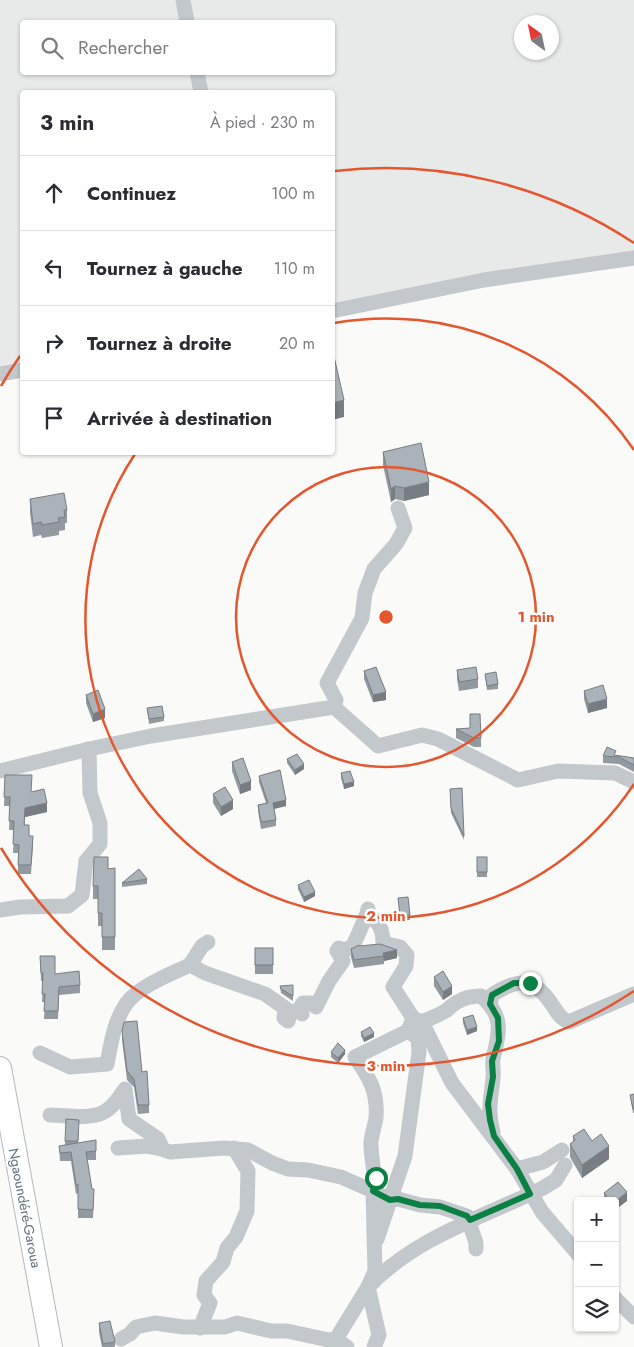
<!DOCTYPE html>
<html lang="fr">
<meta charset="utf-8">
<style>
:root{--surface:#fff;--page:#f2f2f3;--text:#2b2b33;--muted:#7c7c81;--line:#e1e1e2}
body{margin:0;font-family:Jost,sans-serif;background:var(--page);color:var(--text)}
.controls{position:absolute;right:15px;bottom:15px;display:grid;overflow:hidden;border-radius:5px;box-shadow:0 1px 4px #0004}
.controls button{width:45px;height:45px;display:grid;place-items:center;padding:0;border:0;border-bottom:1px solid var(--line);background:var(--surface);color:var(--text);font:25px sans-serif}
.compass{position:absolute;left:514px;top:15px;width:45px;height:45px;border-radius:50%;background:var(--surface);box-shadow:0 1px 4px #0004;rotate:327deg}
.stop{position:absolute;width:15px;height:15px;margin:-11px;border:4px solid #0b8043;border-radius:50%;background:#fff}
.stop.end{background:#0b8043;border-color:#fff;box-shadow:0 1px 5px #0008}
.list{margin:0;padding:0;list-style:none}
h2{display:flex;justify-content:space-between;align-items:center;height:65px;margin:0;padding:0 20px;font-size:21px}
h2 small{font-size:16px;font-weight:400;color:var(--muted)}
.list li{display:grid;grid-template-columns:32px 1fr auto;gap:15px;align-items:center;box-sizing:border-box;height:75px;padding:0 20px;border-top:1px solid var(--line)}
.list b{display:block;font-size:19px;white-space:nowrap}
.list em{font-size:16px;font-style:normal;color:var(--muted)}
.icon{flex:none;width:28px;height:28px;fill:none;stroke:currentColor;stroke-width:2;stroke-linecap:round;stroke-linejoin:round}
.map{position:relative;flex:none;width:634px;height:1347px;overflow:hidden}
.search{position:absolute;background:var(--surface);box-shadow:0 1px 4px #0004;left:20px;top:20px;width:315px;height:55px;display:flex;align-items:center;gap:12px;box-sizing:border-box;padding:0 18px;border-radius:5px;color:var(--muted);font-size:19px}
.panel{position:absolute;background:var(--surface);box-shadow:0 1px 4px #0004;left:20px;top:90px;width:315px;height:365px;border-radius:5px}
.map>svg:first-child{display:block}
.built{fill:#e8e9e9;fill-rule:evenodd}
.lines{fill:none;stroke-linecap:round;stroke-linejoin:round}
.highway-casing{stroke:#b4b9bd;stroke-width:24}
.minor{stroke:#c3c8cc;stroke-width:15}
.highway{stroke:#fff;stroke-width:22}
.wall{fill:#929a9f}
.shaded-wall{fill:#777d82}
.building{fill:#aab3b9;stroke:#777d82}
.route{stroke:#0b8043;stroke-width:6}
.ring{fill:none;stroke:#e4572e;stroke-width:2.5}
.labels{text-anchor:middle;stroke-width:5;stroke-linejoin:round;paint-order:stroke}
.street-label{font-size:14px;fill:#657683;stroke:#fff}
.centre{fill:#e4572e;stroke:#fff;stroke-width:2.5}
.ring-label{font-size:15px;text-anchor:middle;font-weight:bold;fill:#e4572e;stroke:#fff;stroke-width:5;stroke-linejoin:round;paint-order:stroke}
</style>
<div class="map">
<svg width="634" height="1347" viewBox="0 0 634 1347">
<rect width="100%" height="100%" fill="#fafaf8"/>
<path class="built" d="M0,0H634V266L539,277L333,311L332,92H22V365L0,368ZM22,22H332V72H22ZM522,22H552V52H522Z"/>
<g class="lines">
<defs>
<polyline id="highway" points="0,1068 51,1347"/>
</defs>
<use href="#highway" class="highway-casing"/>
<g class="minor">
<polyline points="183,0 187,22"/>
<polyline points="197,72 201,92"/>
<polyline points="332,311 484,280 634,258"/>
<polyline points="0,374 22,370"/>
<polyline points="334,707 378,746 422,735 438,739 518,780 558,771 615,773 634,782"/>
<polyline points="0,771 89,749 151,736 334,707 336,700 327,683 362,618 365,593 374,569 396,544 405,528 398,508"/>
<path d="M368,909L367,914C379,923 383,928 383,943L400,947L407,955L406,966L393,987L413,1018L422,1022L452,1083L517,1169L542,1212L578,1254"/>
<polyline points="0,910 20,907 68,906 82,895 86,861 100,844 100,823 90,793 89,749"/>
<polyline points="190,965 202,946 208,942"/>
<path d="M490,1004L492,995C519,977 535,978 553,1006C559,1015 560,1018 569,1022L634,994"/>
<path d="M413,1018L408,1031L355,1057C369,1077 378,1091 376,1118C375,1125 372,1133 371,1141C370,1158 377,1173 373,1191L390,1200L398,1199L420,1205L440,1207L467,1216L476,1243V1249"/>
<path d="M422,1022C430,1018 441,1015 448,1009C458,1000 467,996 481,996C505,1017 499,1032 493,1059C492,1065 494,1072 493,1078C491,1099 487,1111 493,1132"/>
<path d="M40,1053L70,1067L107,1064C111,1044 114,1021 126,1004C139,986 171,974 190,965L205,973L265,994L285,1008L284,1018L288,1021L291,1011H299L302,1014L300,1008L303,1003H311L316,1007L329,981L343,961L337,951L339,948L345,950L353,946L367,914"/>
<path d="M50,1115C66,1115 90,1120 104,1112C114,1107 119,1097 125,1089L129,1119L158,1139L161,1145L158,1148L170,1152L224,1148L248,1150L272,1163L288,1169L308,1170L341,1177L373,1191L375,1271L368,1287L336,1339L334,1347"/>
<polyline points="118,1148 147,1146 158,1148"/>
<polyline points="517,1169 543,1162 562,1150"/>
<polyline points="377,1239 405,1156 419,1052 418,1038 408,1031"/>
<polyline points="615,1298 634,1317"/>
<polyline points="200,1328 210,1303 204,1295 206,1281 223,1262 227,1248 236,1237 247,1211 248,1171 234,1148"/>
<polyline points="121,1339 130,1334 136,1327 155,1323 183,1327 225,1327 237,1323 271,1331 287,1331 329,1340 336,1339 347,1347"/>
<path d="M374,1347L379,1335L368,1287C416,1237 483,1217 543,1188L556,1180L565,1165"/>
</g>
<use href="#highway" class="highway"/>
</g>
<g class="wall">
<polygon points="383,452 429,495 404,501 395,499 391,502 383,465"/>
<polygon points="30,499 67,510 67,523 65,523 65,530 59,531 59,535 42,538 41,535 33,537 30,512"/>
<polygon points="457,670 478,679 478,688 459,691 457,679"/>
<polygon points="364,671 386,700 373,702 364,679"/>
<polygon points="485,674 498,684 498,689 487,690"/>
<polygon points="584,691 607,708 588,713 584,699"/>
<polygon points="86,695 105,718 93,722 86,703"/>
<polygon points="147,708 164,717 164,721 149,724"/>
<polygon points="470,728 481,738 481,747 474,747 456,738 456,729"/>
<polygon points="616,755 634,758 634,772 619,764 603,763 603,756"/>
<polygon points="287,759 304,769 295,775 287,763"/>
<polygon points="232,762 251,790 240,794 232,771"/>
<polygon points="341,773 354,786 344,789 341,778"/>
<polygon points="5,775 31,792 47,812 25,817 25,825 33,845 31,874 18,874 18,853 13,853 14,830 9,830 10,806 4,806"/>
<polygon points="259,776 286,806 274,809 276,820 276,826 261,829 258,811 258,805 266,803 259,782"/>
<polygon points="462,788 464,840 451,813 450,789"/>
<polygon points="213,794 233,809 221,816 213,803"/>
<rect x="477" y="857" width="10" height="20"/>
<polygon points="115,868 115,950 102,950 102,926 98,926 98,899 93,899 93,886 108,869"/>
<polygon points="147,879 147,884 122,887 122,883"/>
<polygon points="298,885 315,896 304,902 298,889"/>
<polygon points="398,898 410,915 410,920 400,921"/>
<polygon points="359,946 397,958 384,961 384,964 354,968 351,957 351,949"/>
<rect x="255" y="948" width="18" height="26"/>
<polygon points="40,956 55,974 80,985 80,993 59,995 58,1019 44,1019 45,1002 42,1002 43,981 41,981"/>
<polygon points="434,977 452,994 443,1000 434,986"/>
<polygon points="280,986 293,996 293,1001 281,993"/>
<polygon points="463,1018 477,1031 467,1035 463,1023"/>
<polygon points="122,1031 142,1072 149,1105 149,1113 138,1114 134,1087 127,1080 122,1040"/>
<polygon points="361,1032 374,1037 364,1042 361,1036"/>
<polygon points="331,1052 345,1054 338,1063 331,1057"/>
<polygon points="634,1094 634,1113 633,1113 630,1095"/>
<polygon points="79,1129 78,1143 96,1140 96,1160 87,1160 92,1189 94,1198 93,1218 78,1218 78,1193 76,1194 71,1161 60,1161 59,1146 65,1145 65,1141"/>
<polygon points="573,1136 592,1141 609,1159 582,1178 570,1157 570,1144 573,1142"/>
<polygon points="604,1193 627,1201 604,1201"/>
<polygon points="99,1323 115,1342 115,1347 102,1347 99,1332"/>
</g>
<g class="shaded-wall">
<polygon points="344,400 344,417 332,420 332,403"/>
<polygon points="429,482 429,495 404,501 404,488"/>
<polygon points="395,486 395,499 391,502 391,489"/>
<polygon points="386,692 386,700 373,702 373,695"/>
<polygon points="607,699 607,708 588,713 588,704"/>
<polygon points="105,709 105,718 93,722 93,714"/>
<polygon points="304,764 304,769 295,775 295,770"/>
<polygon points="251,781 251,790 240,794 240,785"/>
<polygon points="354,782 354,786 344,789 344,784"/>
<polygon points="233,800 233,809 221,816 221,807"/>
<polygon points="286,800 286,806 273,809 273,803"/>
<polygon points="47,803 47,812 25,817 25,808"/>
<polygon points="315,892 315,896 304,902 304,897"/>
<polygon points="397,950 397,958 384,961 383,953"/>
<polygon points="452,986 452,994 443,1000 443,992"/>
<polygon points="477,1027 477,1031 467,1035 467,1030"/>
<polygon points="374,1033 374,1037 364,1042 364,1038"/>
<polygon points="345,1050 345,1054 338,1063 338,1058"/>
<polygon points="609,1146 609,1159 582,1178 582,1165"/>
<polygon points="627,1192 627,1201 615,1210 615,1202"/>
</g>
<g class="building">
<polygon points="332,348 344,400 332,403"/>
<polygon points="421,443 429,482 404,488 395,486 391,489 383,452"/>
<polygon points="64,493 67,510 64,510 65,517 58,518 59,522 42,525 41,522 33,524 30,499"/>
<polygon points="376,667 386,692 373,695 364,671"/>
<polygon points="476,667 478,679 459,682 457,670"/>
<polygon points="496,672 498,684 487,686 485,674"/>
<polygon points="603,685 607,699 588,704 584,691"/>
<polygon points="98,690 105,709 93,714 86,695"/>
<polygon points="162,706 164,717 149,719 147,708"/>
<polygon points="470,714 480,714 481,738 474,738 456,729 470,728"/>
<polygon points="607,747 616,751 614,755 634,758 634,765 619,757 603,756"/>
<polygon points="297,754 304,764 295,770 287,759"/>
<polygon points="243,758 251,781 240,785 232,762"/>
<polygon points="280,770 286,800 273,803 276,820 261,822 258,805 268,803 259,776"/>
<polygon points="350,771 354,782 344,784 341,773"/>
<polygon points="5,775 32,775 31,792 44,789 47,803 25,808 24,825 29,825 29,836 33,836 31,865 18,865 19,845 13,844 14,821 9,821 10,797 4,797"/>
<polygon points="225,787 233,800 221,807 213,794"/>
<polygon points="462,788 464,836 451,808 450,789"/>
<polygon points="94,857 108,857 108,869 115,868 115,937 102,937 102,913 98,913 98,886 93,886"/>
<rect x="477" y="857" width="10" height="15"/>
<polygon points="139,869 147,879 122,883"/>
<polygon points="309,880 315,892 304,897 298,885"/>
<polygon points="408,897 410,915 400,916 398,898"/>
<polygon points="380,944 397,950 383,953 384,956 354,960 351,949 359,945 359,946"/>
<rect x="255" y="948" width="18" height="17"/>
<polygon points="40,956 55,956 55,974 79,971 80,985 59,987 58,1011 44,1011 45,994 42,994 43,973 41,973"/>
<polygon points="443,971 452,986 443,992 434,977"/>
<polygon points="293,985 293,996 281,989 280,986"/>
<polygon points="473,1015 477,1027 467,1030 463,1018"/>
<polygon points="137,1021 142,1072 147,1071 149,1105 138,1105 134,1079 127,1071 122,1031 124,1022"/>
<polygon points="370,1027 374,1033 364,1038 361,1032"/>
<polygon points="338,1043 345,1050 338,1058 331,1052"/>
<polygon points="634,1094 634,1109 633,1109 630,1095"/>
<polygon points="66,1119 79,1120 78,1141 65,1141"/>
<polygon points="584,1129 592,1141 601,1134 609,1146 582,1165 570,1144 575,1140 573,1136"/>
<polygon points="96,1140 96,1151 86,1152 92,1189 94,1189 93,1210 78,1209 78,1184 76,1185 71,1152 60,1153 59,1146"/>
<polygon points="618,1182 627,1192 615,1202 615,1201 610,1201 604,1193"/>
<polygon points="110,1321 115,1342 103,1344 99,1323"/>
</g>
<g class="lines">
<polyline class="route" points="376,1178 373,1191 390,1200 398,1199 420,1205 440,1206 467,1216 470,1220 530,1194 517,1169 494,1136 490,1120 488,1104 493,1077 492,1061 499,1041 498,1018 490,1004 492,995 514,983 530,983"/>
</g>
<g class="ring">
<circle cx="386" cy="617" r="150"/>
<path d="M634 784A299 299 0 0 1 135 454M334 323A299 299 0 0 1 634 450"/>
<path d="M634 991A449 449 0 0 1 1 848M1 386A449 449 0 0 1 20 356M335 171A449 449 0 0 1 634 243"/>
</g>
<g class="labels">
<g class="street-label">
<text transform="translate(25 1208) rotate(79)" y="5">Ngaoundéré-Garoua</text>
</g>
</g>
<circle cx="386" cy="617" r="8" class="centre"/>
<g class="ring-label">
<text x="536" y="622">1 min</text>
<text x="386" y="921">2 min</text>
<text x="386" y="1071">3 min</text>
</g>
</svg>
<div class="controls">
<button>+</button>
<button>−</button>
<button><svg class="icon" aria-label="layers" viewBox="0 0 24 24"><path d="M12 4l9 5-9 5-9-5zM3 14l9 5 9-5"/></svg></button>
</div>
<svg class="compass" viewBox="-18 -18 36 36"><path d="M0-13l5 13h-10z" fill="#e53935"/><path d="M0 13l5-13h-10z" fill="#7c7c81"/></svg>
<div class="stop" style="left:376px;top:1178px"></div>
<div class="stop end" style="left:530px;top:983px"></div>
<div class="search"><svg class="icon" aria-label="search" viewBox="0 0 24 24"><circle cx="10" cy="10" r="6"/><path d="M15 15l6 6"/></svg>Rechercher</div>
<section class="panel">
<h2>3 min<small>À pied · 230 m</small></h2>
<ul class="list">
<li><svg class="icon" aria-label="ahead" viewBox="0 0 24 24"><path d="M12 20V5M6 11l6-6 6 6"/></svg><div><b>Continuez</b></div><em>100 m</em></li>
<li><svg class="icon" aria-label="left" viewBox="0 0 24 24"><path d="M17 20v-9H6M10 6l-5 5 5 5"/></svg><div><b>Tournez à gauche</b></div><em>110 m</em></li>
<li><svg class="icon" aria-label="right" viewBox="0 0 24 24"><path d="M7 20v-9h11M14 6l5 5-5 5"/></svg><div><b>Tournez à droite</b></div><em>20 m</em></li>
<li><svg class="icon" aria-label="arrive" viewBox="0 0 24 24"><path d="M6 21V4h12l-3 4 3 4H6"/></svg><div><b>Arrivée à destination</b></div></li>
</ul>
</section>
</div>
